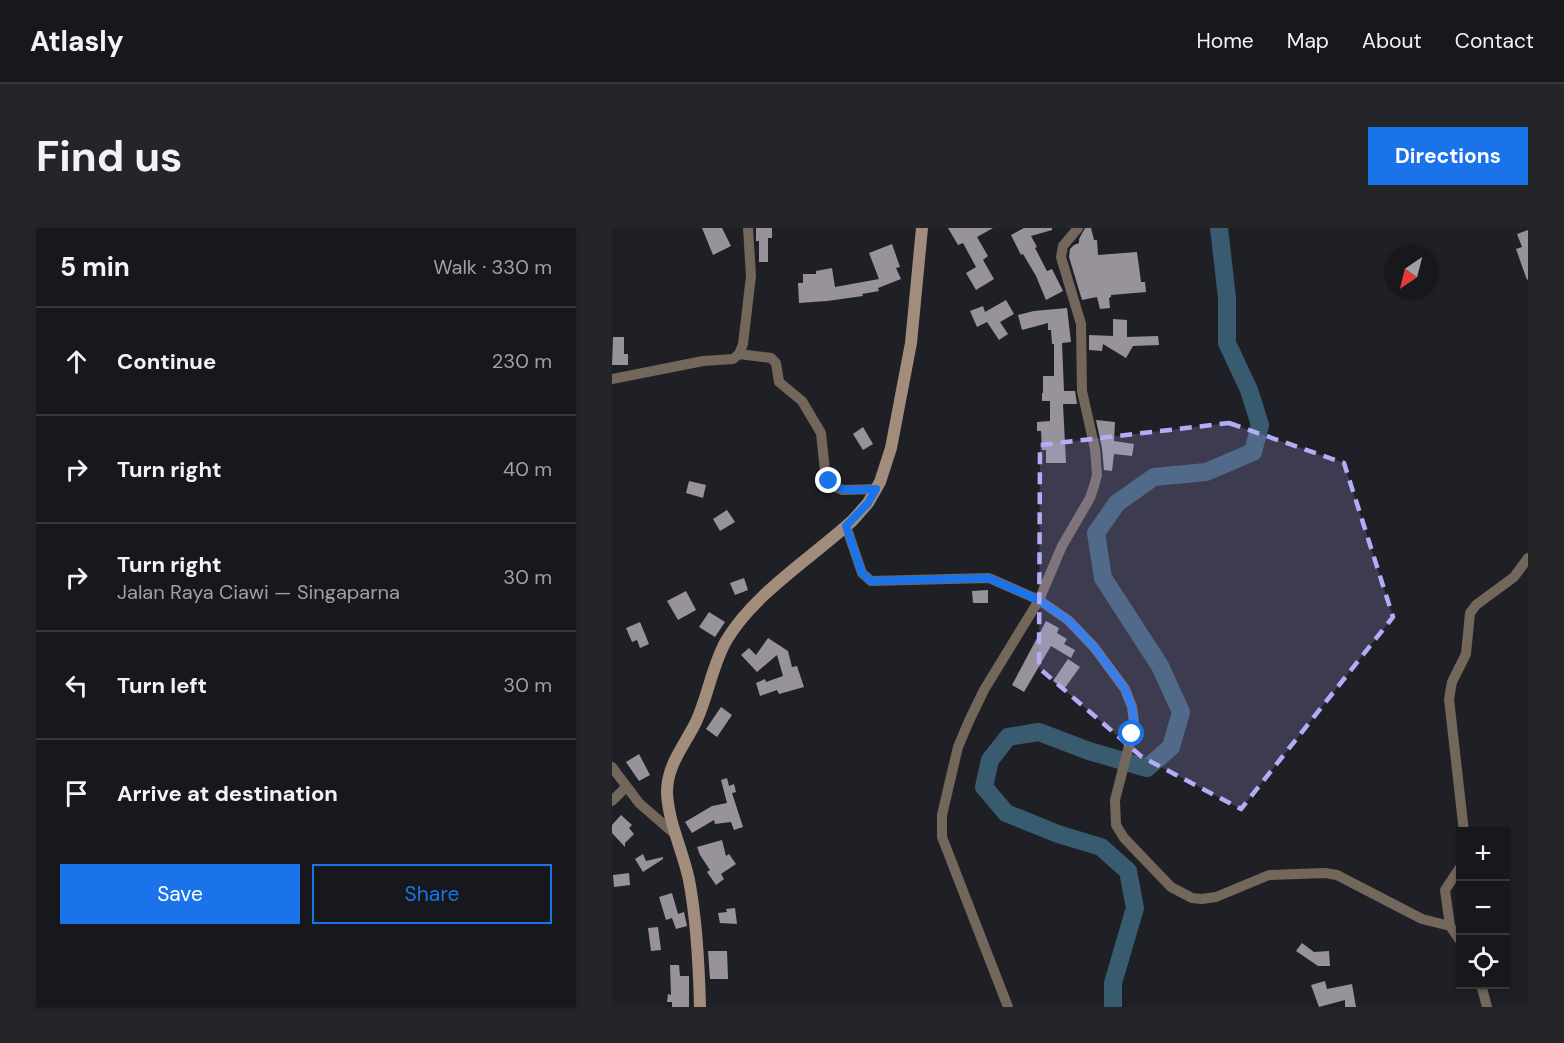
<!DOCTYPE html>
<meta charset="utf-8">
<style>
:root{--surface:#17181c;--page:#242529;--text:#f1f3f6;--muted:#9ea0a3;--line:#36373b;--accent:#1a73e8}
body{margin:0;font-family:"DM Sans",sans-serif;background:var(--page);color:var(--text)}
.controls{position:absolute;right:18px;bottom:18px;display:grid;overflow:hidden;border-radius:0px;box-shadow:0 2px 4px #0004}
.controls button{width:54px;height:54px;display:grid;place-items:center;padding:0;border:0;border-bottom:2px solid var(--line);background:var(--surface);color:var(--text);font:30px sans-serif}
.compass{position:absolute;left:772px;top:18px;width:54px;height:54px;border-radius:50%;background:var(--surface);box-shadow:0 2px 4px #0004;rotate:215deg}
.stop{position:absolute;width:18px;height:18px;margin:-14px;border:4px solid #1a73e8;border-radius:50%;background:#fff}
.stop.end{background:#1a73e8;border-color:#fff;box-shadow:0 2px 6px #0008}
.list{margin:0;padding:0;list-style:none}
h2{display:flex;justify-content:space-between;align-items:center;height:78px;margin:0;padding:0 24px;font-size:26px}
h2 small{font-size:20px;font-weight:400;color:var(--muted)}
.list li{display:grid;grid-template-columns:39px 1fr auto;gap:18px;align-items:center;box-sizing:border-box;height:108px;padding:0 24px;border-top:2px solid var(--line)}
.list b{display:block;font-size:22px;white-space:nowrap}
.list p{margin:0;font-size:20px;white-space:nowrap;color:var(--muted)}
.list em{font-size:20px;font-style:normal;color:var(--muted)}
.actions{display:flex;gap:12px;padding:18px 24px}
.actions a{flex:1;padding:14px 0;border:2px solid var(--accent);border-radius:0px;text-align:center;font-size:21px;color:var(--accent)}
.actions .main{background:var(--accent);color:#fff}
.icon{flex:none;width:33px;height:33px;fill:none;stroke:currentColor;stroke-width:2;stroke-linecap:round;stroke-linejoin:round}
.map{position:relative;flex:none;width:916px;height:779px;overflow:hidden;border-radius:0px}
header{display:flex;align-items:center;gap:36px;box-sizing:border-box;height:84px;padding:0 30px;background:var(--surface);border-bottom:2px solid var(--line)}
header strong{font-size:28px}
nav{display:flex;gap:33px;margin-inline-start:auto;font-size:21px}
.intro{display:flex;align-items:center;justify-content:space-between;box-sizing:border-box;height:144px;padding:0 36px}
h1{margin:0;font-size:42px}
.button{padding:15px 27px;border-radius:0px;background:var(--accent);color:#fff;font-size:21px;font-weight:700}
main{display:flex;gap:36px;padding:0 36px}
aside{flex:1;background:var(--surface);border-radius:0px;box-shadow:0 2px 4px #0004}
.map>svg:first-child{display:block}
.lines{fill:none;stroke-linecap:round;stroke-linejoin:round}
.river{stroke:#395b6f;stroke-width:18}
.building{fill:#98939a}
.minor{stroke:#73665b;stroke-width:10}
.secondary{stroke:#a28d7d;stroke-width:12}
.route{stroke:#1a73e8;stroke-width:8}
.marked{fill:#b5acf8;fill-opacity:0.2;stroke:#b5acf8;stroke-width:4.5;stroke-dasharray:12 8;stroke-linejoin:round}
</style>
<header>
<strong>Atlasly</strong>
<nav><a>Home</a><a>Map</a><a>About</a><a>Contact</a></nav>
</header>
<div class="intro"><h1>Find us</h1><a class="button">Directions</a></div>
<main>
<aside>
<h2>5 min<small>Walk · 330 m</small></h2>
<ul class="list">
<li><svg class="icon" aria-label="ahead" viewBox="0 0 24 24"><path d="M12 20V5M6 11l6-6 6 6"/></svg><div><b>Continue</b></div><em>230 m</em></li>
<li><svg class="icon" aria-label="right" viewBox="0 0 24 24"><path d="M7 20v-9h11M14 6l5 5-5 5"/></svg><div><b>Turn right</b></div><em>40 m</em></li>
<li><svg class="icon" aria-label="right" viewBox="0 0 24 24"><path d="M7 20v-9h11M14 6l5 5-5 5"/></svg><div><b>Turn right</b><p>Jalan Raya Ciawi — Singaparna</p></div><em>30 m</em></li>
<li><svg class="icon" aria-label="left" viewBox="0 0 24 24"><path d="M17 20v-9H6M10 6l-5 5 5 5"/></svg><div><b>Turn left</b></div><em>30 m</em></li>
<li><svg class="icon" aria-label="arrive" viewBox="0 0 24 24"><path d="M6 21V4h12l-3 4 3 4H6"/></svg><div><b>Arrive at destination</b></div></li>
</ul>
<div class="actions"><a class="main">Save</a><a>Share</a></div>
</aside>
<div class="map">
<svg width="916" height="779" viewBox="0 0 916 779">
<rect width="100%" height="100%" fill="#1f2026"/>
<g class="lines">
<polyline class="river" points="501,779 501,755 523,680 516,643 489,619 446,606 394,585 372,559 378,532 396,509 427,504 477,523 535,540 559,519 569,484 548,438 491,350 484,305 505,275 542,249 594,244 641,224 648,197 637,162 615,115 615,70 607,0"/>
</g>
<g class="building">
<polygon points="90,0 110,0 119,18 101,27"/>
<polygon points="144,0 160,0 160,10 156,10 156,34 147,34 147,13 144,13"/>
<polygon points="336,0 381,0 365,9 376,28 371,32 382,51 364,62 354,45 364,39 351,15 346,17"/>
<polygon points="412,0 440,0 440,2 419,8 425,19 423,20 435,43 440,41 451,63 434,72 424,48 411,26 409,27 399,7"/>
<polygon points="473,0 479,0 482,12 485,12 486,27 525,24 529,54 533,54 534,64 499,67 499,69 497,70 498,80 488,81 485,69 470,72 457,29 458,21 462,17 467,15 467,11"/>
<polygon points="916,2 916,51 915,52 904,21 910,19 905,6"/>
<polygon points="280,16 288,39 284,40 289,51 266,60 267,63 250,66 251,68 215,73 187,75 186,55 191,55 191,46 204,46 204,43 220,40 223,59 267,51 257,25"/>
<polygon points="394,72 402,86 388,94 396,106 387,112 375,94 365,99 358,83 371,78 373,84"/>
<polygon points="455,80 459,114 450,115 452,163 463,163 465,176 451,176 454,235 434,235 434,222 430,222 429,203 425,203 425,194 438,193 438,173 430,173 430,165 431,165 431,148 442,148 442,116 440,116 439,102 436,102 436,95 410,102 406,87 422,83"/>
<polygon points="501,91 515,92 515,109 546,108 547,117 521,118 514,130 491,116 490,123 477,122 477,107 501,108"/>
<polygon points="1,109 12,109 12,126 16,126 16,137 0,137"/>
<polygon points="484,192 503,194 502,213 522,216 520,228 502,226 500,243 492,242 490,220"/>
<polygon points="251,199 261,216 251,222 241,206"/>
<polygon points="77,253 94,257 91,270 74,265"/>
<polygon points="115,282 123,294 108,303 101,291"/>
<polygon points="132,350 136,362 123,367 118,355"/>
<polygon points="376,362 376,375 361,375 360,363"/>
<polygon points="74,363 84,382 66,392 55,373"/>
<polygon points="97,384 113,394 103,409 87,399"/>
<polygon points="434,393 447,400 445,405 455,411 452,416 463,422 459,430 439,418 412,464 400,457"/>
<polygon points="28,394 37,416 28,420 25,412 20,414 14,400"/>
<polygon points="156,410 176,423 180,439 185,438 192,459 167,466 165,462 148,468 144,455 153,451 154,454 171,448 165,427 145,444 129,427 137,420 144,427"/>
<polygon points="456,431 468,439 452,461 441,453"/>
<polygon points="109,479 120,487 105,509 94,501"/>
<polygon points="27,526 38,547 27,553 14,534"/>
<polygon points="115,550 117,558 122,556 124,564 120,565 131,599 122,602 119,594 103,596 102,592 80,605 73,594 100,578 115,575 109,552"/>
<polygon points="9,587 20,597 17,600 22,606 13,615 13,619 0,605 0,597"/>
<polygon points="110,612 114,628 117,626 124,636 109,646 112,651 104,657 95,644 98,642 88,627 85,619"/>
<polygon points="31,626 34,633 51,629 51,631 31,644 23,631"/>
<polygon points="17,645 18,657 2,659 1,647"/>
<polygon points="60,665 66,686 72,684 75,698 64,701 60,690 54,692 47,669"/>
<polygon points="123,680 125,696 108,695 106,685 115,684 114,681"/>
<polygon points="46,699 49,722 39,723 36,700"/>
<polygon points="690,715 702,724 717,723 718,738 706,738 684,723"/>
<polygon points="96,723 115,723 116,751 98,751"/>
<polygon points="58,737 67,737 68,748 77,748 77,779 60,779 60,774 55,774 56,766 59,767"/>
<polygon points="713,753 715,761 740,756 744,779 733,779 733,772 707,779 699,757"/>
</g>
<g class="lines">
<g class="minor">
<polyline points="127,126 159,130 164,135 167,154 190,173 209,205 213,243 221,258 231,262 264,261"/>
<polyline points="0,151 91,133 121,131 127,126 131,116 139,48 136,0"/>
<polyline points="234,298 250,345 259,353 377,350 427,372 456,392 482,419 513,461 520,479 522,494 520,506 503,572 504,597 512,610 559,659 580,670 590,671 604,669 657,647 713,645 725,647 810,691 838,698 849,714"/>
<polyline points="0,539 27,575 65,608"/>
<polyline points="0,573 14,559"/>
<polyline points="852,604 837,471 840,454 854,426 858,385 864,377 902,349 916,330"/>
<polyline points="838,698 833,662 849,638"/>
<polyline points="869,756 875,779"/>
<polyline points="396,779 330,609 330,587 337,557 346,519 357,493 372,462 427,372 450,318 478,270 482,258 485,247 483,221 470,163 469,96 449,29 451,18 466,0"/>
</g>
<path class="secondary" d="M88,779C87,737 85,694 77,652C71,623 56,594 55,564C55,537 72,518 84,494C96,468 100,438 114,413C141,366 201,329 241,292L256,275L268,254L279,220L299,115L310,0"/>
</g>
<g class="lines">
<path class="route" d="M217,253C228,266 248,261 264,261L256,275L234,298L250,345L259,353L376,350L427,372L456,392L482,419L513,461L520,479L522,494L520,506"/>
</g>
<path class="marked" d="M617,195L732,235L781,389L629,581L530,529L427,440L428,217Z"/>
</svg>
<div class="controls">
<button>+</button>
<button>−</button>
<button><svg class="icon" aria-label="locate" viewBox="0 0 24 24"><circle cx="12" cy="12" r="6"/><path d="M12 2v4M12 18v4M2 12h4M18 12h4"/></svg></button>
</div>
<svg class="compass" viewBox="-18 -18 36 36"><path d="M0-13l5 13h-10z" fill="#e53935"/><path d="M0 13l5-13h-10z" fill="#9ea0a3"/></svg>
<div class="stop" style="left:520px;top:506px"></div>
<div class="stop end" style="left:217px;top:253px"></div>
</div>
</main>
